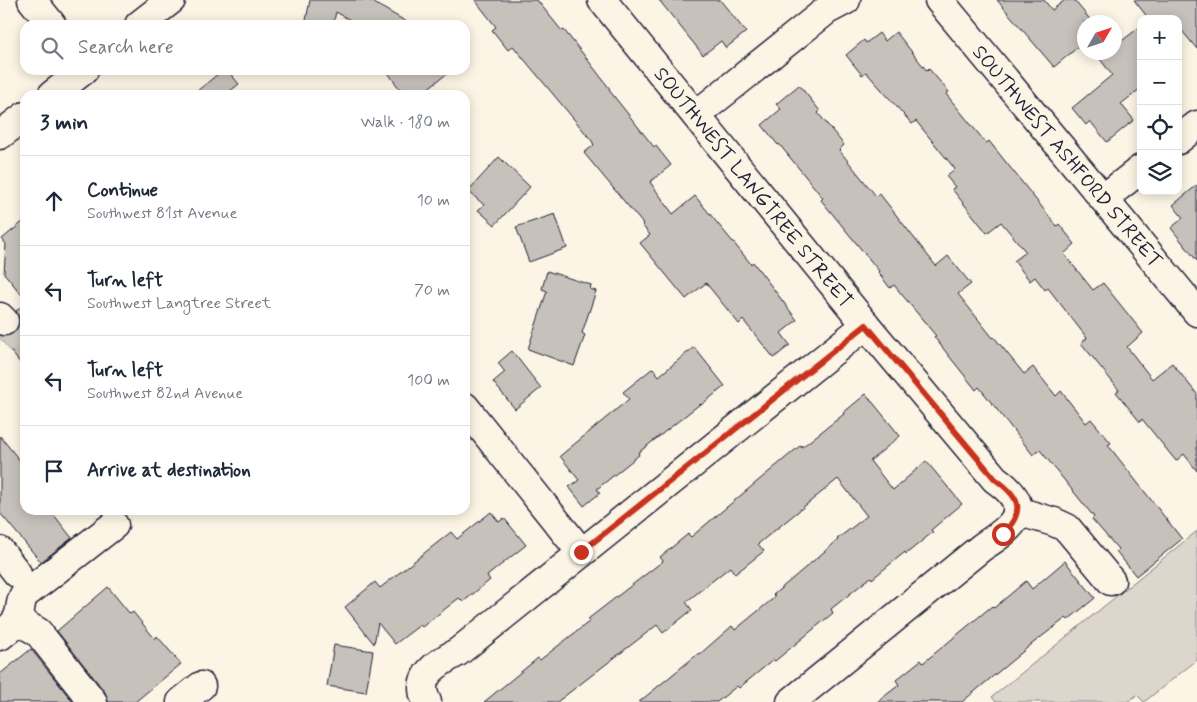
<!DOCTYPE html>
<meta charset="utf-8">
<style>
:root{--surface:#fff;--page:#f2f2f3;--text:#1f2937;--muted:#747a83;--line:#e0e1e3}
body{margin:0;font-family:Mynerve,sans-serif;background:var(--page);color:var(--text)}
.controls{position:absolute;right:15px;top:15px;display:grid;overflow:hidden;border-radius:10px;box-shadow:0 2px 12px #0003}
.controls button{width:45px;height:45px;display:grid;place-items:center;padding:0;border:0;border-bottom:1px solid var(--line);background:var(--surface);color:var(--text);font:25px sans-serif}
.compass{position:absolute;left:1077px;top:15px;width:45px;height:45px;border-radius:50%;background:var(--surface);box-shadow:0 2px 12px #0003;rotate:51deg}
.stop{position:absolute;width:15px;height:15px;margin:-11px;border:4px solid #c8321e;border-radius:50%;background:#fff}
.stop.end{background:#c8321e;border-color:#fff;box-shadow:0 1px 5px #0008}
.list{margin:0;padding:0;list-style:none}
h2{display:flex;justify-content:space-between;align-items:center;height:65px;margin:0;padding:0 20px;font-size:21px}
h2 small{font-size:16px;font-weight:400;color:var(--muted)}
.list li{display:grid;grid-template-columns:32px 1fr auto;gap:15px;align-items:center;box-sizing:border-box;height:90px;padding:0 20px;border-top:1px solid var(--line)}
.list b{display:block;font-size:19px;white-space:nowrap}
.list p{margin:0;font-size:16px;white-space:nowrap;color:var(--muted)}
.list em{font-size:16px;font-style:normal;color:var(--muted)}
.icon{flex:none;width:28px;height:28px;fill:none;stroke:currentColor;stroke-width:2;stroke-linecap:round;stroke-linejoin:round}
.map{position:relative;flex:none;width:1197px;height:702px;overflow:hidden}
.search{position:absolute;background:var(--surface);box-shadow:0 2px 12px #0003;left:20px;top:20px;width:450px;height:55px;display:flex;align-items:center;gap:12px;box-sizing:border-box;padding:0 18px;border-radius:15px;color:var(--muted);font-size:19px}
.panel{position:absolute;background:var(--surface);box-shadow:0 2px 12px #0003;left:20px;top:90px;width:450px;height:425px;border-radius:15px}
.map>svg:first-child{display:block}
.green{fill:#dcd6cc;stroke:#7f7c84}
.building{fill:#c6c1bb;stroke:#22223b}
.lines{fill:none;stroke-linecap:round;stroke-linejoin:round}
.minor-tunnel{stroke:#d0cbc3;stroke-width:28;stroke-dasharray:28 14;stroke-linecap:butt}
.minor-casing{stroke:#22223b;stroke-width:31}
.major-casing{stroke:#22223b;stroke-width:31}
.minor{stroke:#fcf5e5;stroke-width:28}
.major{stroke:#fcf5e5;stroke-width:28}
.route{stroke:#c8321e;stroke-width:6}
.labels{text-anchor:middle;stroke-width:4;stroke-linejoin:round;paint-order:stroke}
.street-label{font-size:20px;fill:#22223b;stroke:#fcf5e5}
</style>
<div class="map">
<svg width="1197" height="702" viewBox="0 0 1197 702">
<rect width="100%" height="100%" fill="#fcf5e5"/>
<filter id="ink" filterUnits="userSpaceOnUse"><feTurbulence type="fractalNoise" baseFrequency=".02" numOctaves="2"/><feDisplacementMap in="SourceGraphic" scale="10" xChannelSelector="R" yChannelSelector="G"/><feConvolveMatrix kernelMatrix="1 2 1 2 8 2 1 2 1" color-interpolation-filters="sRGB"/></filter>
<g filter="url(#ink)">
<polygon class="green" points="1197,531 1197,660 1144,702 1137,695 1127,702 996,702 992,697"/>
<g class="building">
<polygon points="310,0 369,0 412,25 359,25 336,12 333,25 305,25"/>
<polygon points="475,0 537,0 562,31 564,30 587,59 610,89 609,90 654,147 656,146 671,165 650,182 673,214 695,196 751,264 753,262 797,320 781,333 790,345 774,358 743,320 739,324 706,283 686,299 640,243 650,235 642,225 643,224 584,153 594,145 592,141 513,46 508,50 492,30 496,27"/>
<polygon points="659,0 720,0 746,32 726,48 721,41 703,55"/>
<polygon points="997,0 1044,0 1052,10 1065,0 1074,0 1092,22 1084,22 1084,42 1054,67"/>
<polygon points="1134,0 1197,0 1197,49 1178,26 1178,19 1149,19"/>
<polygon points="1141,26 1141,88 1121,104 1134,120 1107,142 1090,121 1086,125 1072,108 1112,75 1100,59 1108,52 1114,52 1114,47"/>
<polygon points="896,32 927,71 929,69 949,92 946,94 986,143 989,141 1057,226 1059,224 1075,244 1064,254 1093,290 1103,283 1143,333 1127,347 1152,379 1172,363 1197,394 1197,471 1184,454 1176,461 1142,419 1140,422 1116,392 1119,390 1081,343 1087,338 1048,288 1045,290 1035,277 1030,281 1014,261 1026,252 1001,222 987,233 952,189 955,187 946,176 955,169 916,121 912,124 866,72 862,75 846,55 864,40 866,43 879,33 885,41"/>
<polygon points="223,70 227,70 239,84 225,95 192,95"/>
<polygon points="386,70 452,70 419,95 404,95"/>
<polygon points="799,85 820,111 818,113 844,145 839,150 876,196 879,193 936,266 948,256 971,284 958,294 993,338 994,337 1024,374 1033,367 1056,396 1061,391 1086,423 1091,419 1111,443 1108,445 1133,477 1182,539 1136,576 1116,551 1118,549 1092,519 1094,517 1040,450 1033,455 979,387 976,390 934,337 936,336 894,285 890,288 878,272 879,271 821,200 823,198 779,144 778,145 762,125 781,109 776,104"/>
<polygon points="499,157 530,187 495,225 478,210 484,205 468,191"/>
<polygon points="1197,185 1197,261 1171,228 1183,218 1173,205"/>
<polygon points="555,214 567,248 529,262 516,227"/>
<polygon points="25,220 25,299 4,273 6,244 2,239"/>
<polygon points="547,271 591,285 590,289 596,291 582,333 585,335 574,366 528,349 547,291 542,289"/>
<polygon points="25,303 25,369 0,338 0,336 8,336 15,332 19,325 19,317 16,311"/>
<polygon points="694,347 725,386 701,405 700,404 638,453 639,455 597,489 600,493 584,506 569,487 579,480 560,456 629,399 623,392 653,368 659,376"/>
<polygon points="512,351 541,388 515,409 493,382 505,372 498,363"/>
<polygon points="866,394 900,436 870,461 893,490 926,461 962,504 931,530 933,532 906,554 905,552 872,579 871,577 831,609 833,613 775,661 773,660 739,688 737,686 717,702 639,702 699,653 700,654 732,626 735,630 775,597 773,595 838,540 837,539 867,516 838,479 758,544 764,551 735,574 730,567 686,602 692,610 663,633 657,625 557,702 484,702 538,658 540,660 590,621 588,619 663,561 660,557 688,534 691,537 801,445 802,447 844,414 843,413"/>
<polygon points="0,436 25,467 25,510 50,510 72,538 41,562 0,513"/>
<polygon points="491,512 499,522 504,518 526,545 487,576 490,580 463,602 459,598 422,627 420,625 395,644 378,623 374,644 345,607 375,582 380,588 451,532 457,539"/>
<polygon points="1065,561 1095,598 1068,620 1066,618 1032,644 962,702 877,702 899,685 896,680 921,660 923,663 992,606 994,608 1026,581 1032,589"/>
<polygon points="108,587 130,614 133,612 155,639 157,636 181,664 135,702 108,702 105,692 57,631"/>
<polygon points="334,645 373,651 366,692 327,686"/>
<polygon points="31,649 73,702 0,702 0,674"/>
</g>
<g class="lines">
<polyline class="minor-tunnel" points="4,321 25,347"/>
<defs>
<g id="minor">
<polyline points="32,0 52,25"/>
<path d="M602,0L866,325L995,479C1036,508 1015,526 982,547L791,702"/>
<polyline points="939,0 1197,312"/>
<polyline points="696,115 827,10 846,0"/>
<polyline points="1178,140 1197,125"/>
<polyline points="1104,198 1141,169"/>
<polyline points="0,317 4,321"/>
<polyline points="465,407 581,552"/>
<polyline points="1017,511 1054,522 1067,528 1111,581"/>
<polyline points="0,551 17,573"/>
<polyline points="17,620 38,632 93,702"/>
<path d="M0,636C8,630 16,624 19,614C21,607 20,602 24,595L114,525"/>
<polyline points="181,702 201,686"/>
<path d="M427,702C413,676 439,662 458,652L866,325"/>
</g>
<g id="major">
<polyline points="139,25 171,0"/>
<polyline points="52,95 84,70"/>
<polyline points="0,135 25,116"/>
</g>
</defs>
<use href="#minor" class="minor-casing"/>
<use href="#major" class="major-casing"/>
<use href="#minor" class="minor"/>
<use href="#major" class="major"/>
</g>
</g>
<g class="lines" filter="url(#ink)">
<path class="route" d="M581,552L866,325L995,479C1020,497 1026,510 1003,534"/>
</g>
<g class="labels">
<g class="street-label">
<text transform="translate(1068 156) rotate(50)" y="7">SOUTHWEST ASHFORD STREET</text>
<text transform="translate(754 187) rotate(51)" y="7">SOUTHWEST LANGTREE STREET</text>
</g>
</g>
</svg>
<div class="controls">
<button>+</button>
<button>−</button>
<button><svg class="icon" aria-label="locate" viewBox="0 0 24 24"><circle cx="12" cy="12" r="6"/><path d="M12 2v4M12 18v4M2 12h4M18 12h4"/></svg></button>
<button><svg class="icon" aria-label="layers" viewBox="0 0 24 24"><path d="M12 4l9 5-9 5-9-5zM3 14l9 5 9-5"/></svg></button>
</div>
<svg class="compass" viewBox="-18 -18 36 36"><path d="M0-13l5 13h-10z" fill="#e53935"/><path d="M0 13l5-13h-10z" fill="#747a83"/></svg>
<div class="stop" style="left:1003px;top:534px"></div>
<div class="stop end" style="left:581px;top:552px"></div>
<div class="search"><svg class="icon" aria-label="search" viewBox="0 0 24 24"><circle cx="10" cy="10" r="6"/><path d="M15 15l6 6"/></svg>Search here</div>
<section class="panel">
<h2>3 min<small>Walk · 180 m</small></h2>
<ul class="list">
<li><svg class="icon" aria-label="ahead" viewBox="0 0 24 24"><path d="M12 20V5M6 11l6-6 6 6"/></svg><div><b>Continue</b><p>Southwest 81st Avenue</p></div><em>10 m</em></li>
<li><svg class="icon" aria-label="left" viewBox="0 0 24 24"><path d="M17 20v-9H6M10 6l-5 5 5 5"/></svg><div><b>Turn left</b><p>Southwest Langtree Street</p></div><em>70 m</em></li>
<li><svg class="icon" aria-label="left" viewBox="0 0 24 24"><path d="M17 20v-9H6M10 6l-5 5 5 5"/></svg><div><b>Turn left</b><p>Southwest 82nd Avenue</p></div><em>100 m</em></li>
<li><svg class="icon" aria-label="arrive" viewBox="0 0 24 24"><path d="M6 21V4h12l-3 4 3 4H6"/></svg><div><b>Arrive at destination</b></div></li>
</ul>
</section>
</div>
